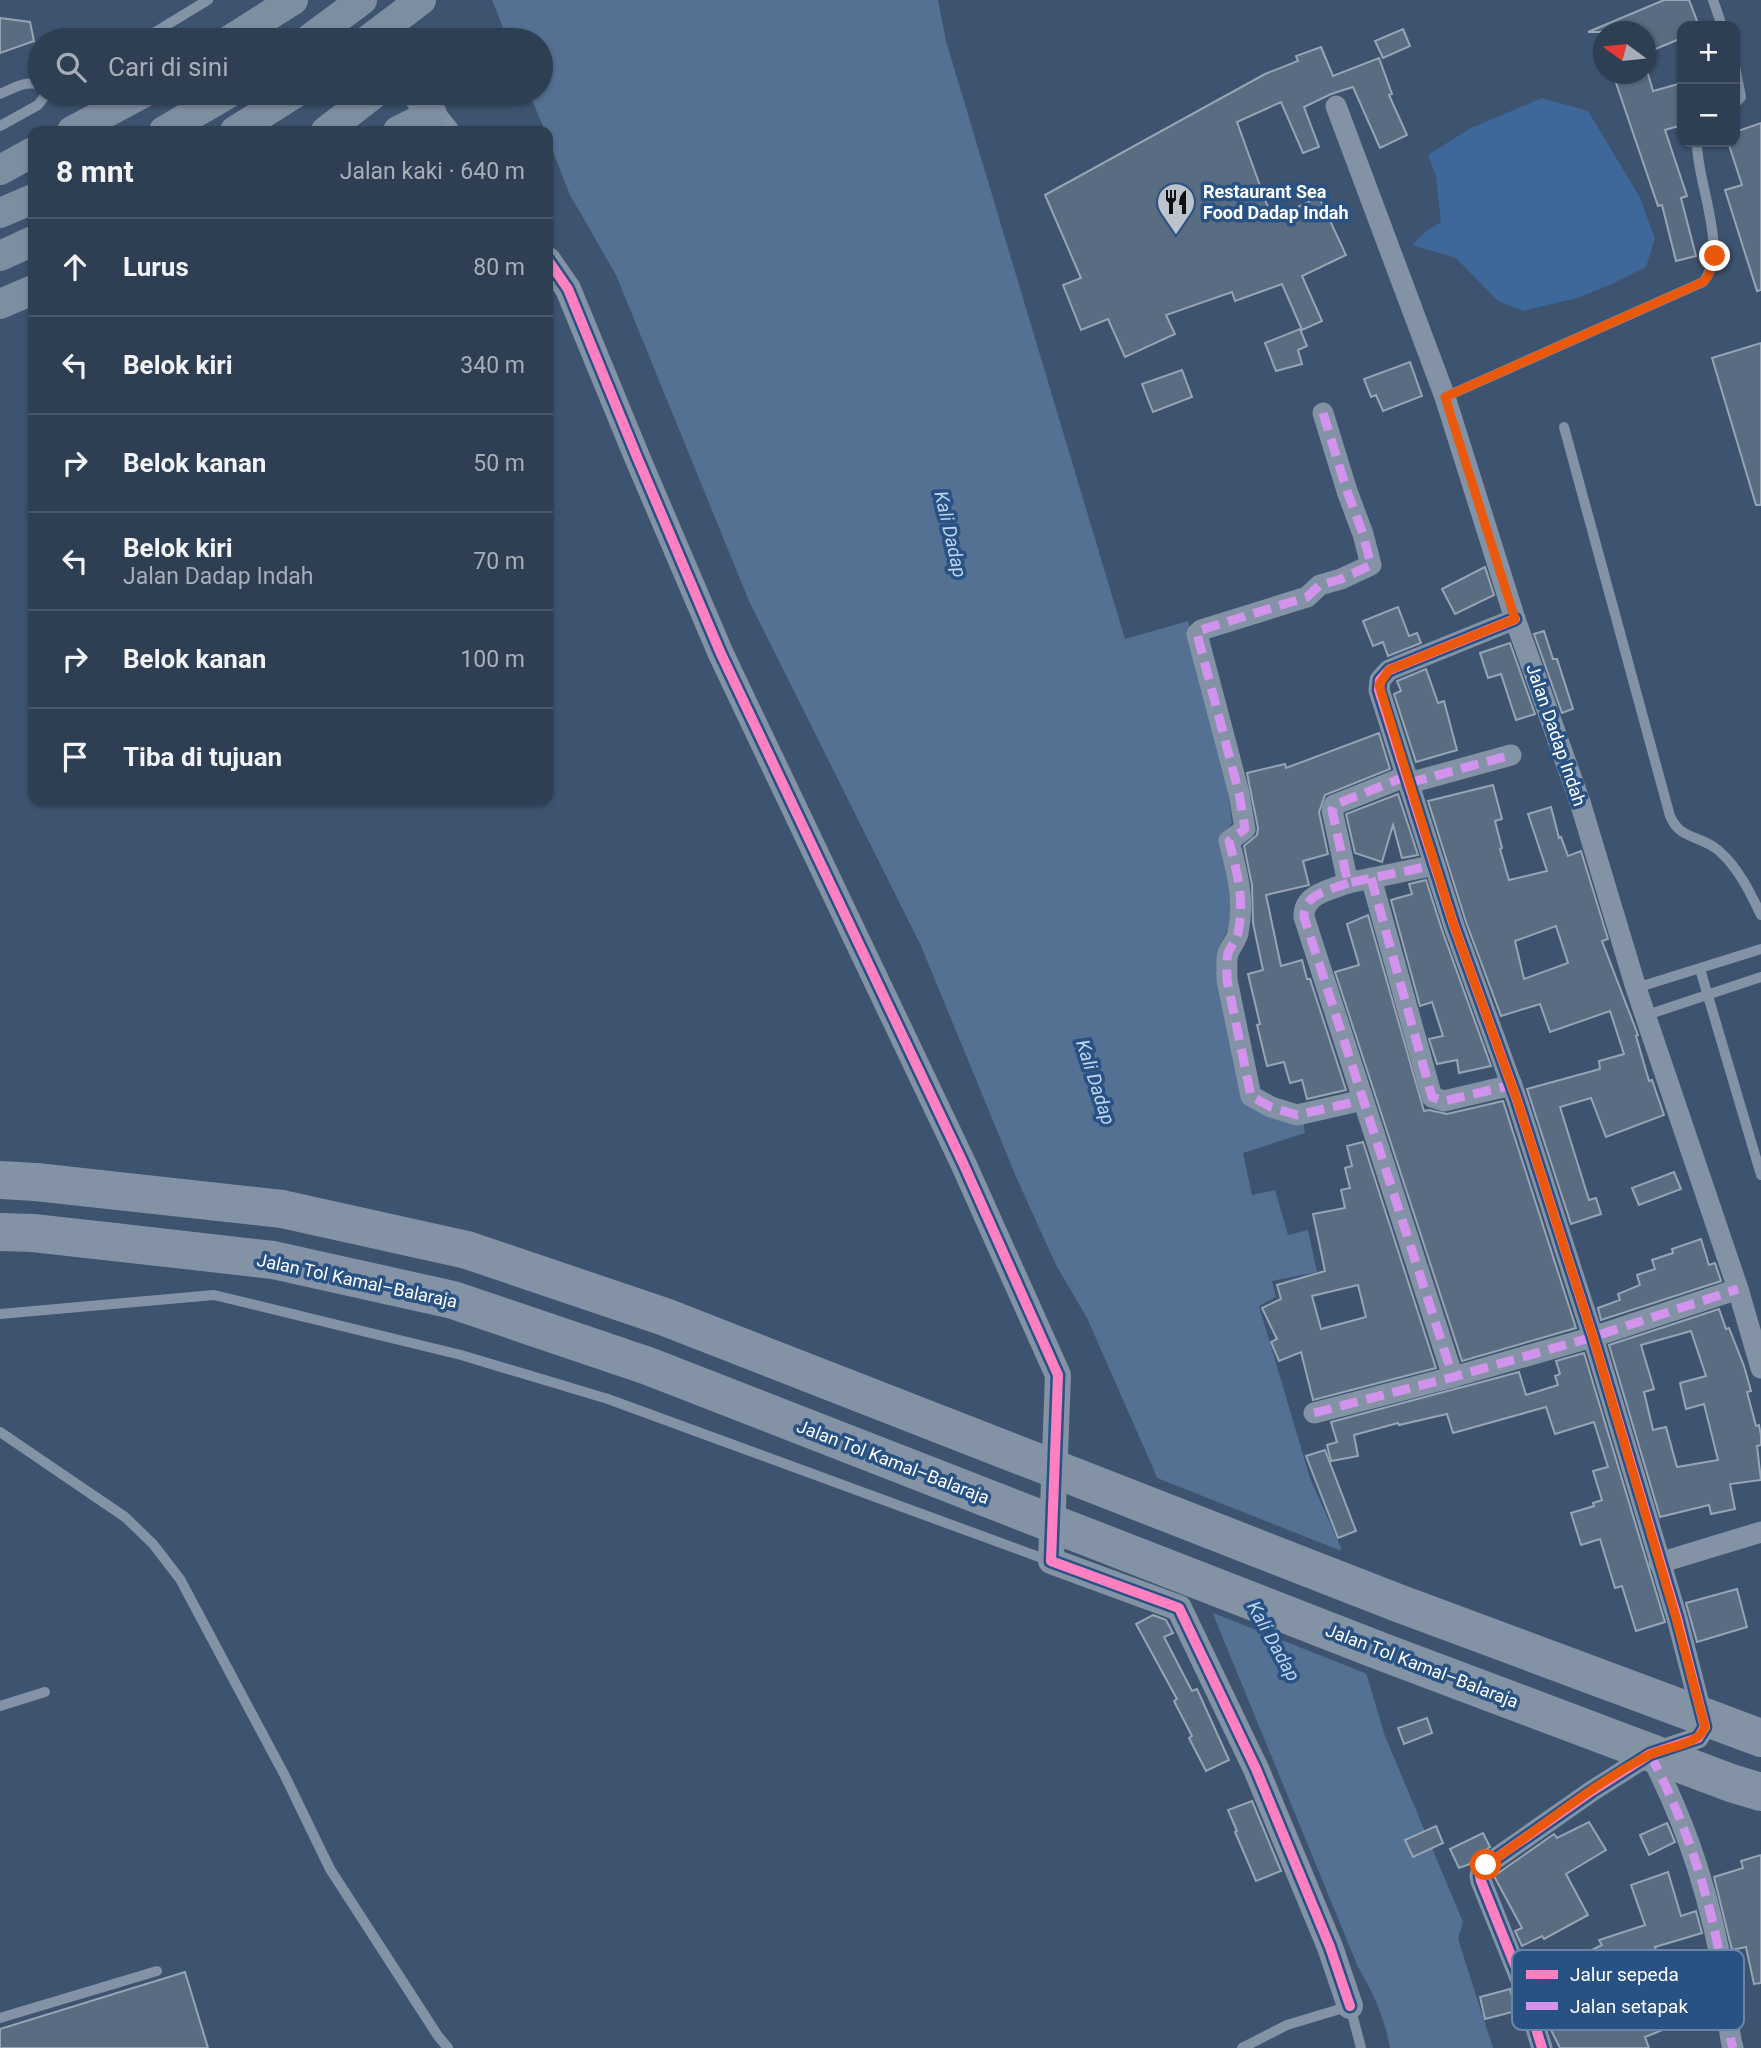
<!DOCTYPE html>
<html lang="id">
<meta charset="utf-8">
<style>
:root{--surface:#2e3e53;--page:#3a495d;--text:#f1f3f6;--muted:#a7aeb8;--line:#49576a}
body{margin:0;font-family:Roboto,sans-serif;background:var(--page);color:var(--text)}
.controls{position:absolute;right:21px;top:21px;display:grid;overflow:hidden;border-radius:14px;box-shadow:0 2px 5px #0004}
.controls button{width:63px;height:63px;display:grid;place-items:center;padding:0;border:0;border-bottom:2px solid var(--line);background:var(--surface);color:var(--text);font:35px sans-serif}
.compass{position:absolute;left:1593px;top:21px;width:63px;height:63px;border-radius:50%;background:var(--surface);box-shadow:0 2px 5px #0004;rotate:285deg}
.stop{position:absolute;width:21px;height:21px;margin:-16px;border:5px solid #ea580c;border-radius:50%;background:#fff}
.stop.end{background:#ea580c;border-color:#fff;box-shadow:0 2px 7px #0008}
.list{margin:0;padding:0;list-style:none}
h2{display:flex;justify-content:space-between;align-items:center;height:91px;margin:0;padding:0 28px;font-size:30px}
h2 small{font-size:23px;font-weight:400;color:var(--muted)}
.list li{display:grid;grid-template-columns:46px 1fr auto;gap:21px;align-items:center;box-sizing:border-box;height:98px;padding:0 28px;border-top:2px solid var(--line)}
.list b{display:block;font-size:26px;white-space:nowrap}
.list p{margin:0;font-size:23px;white-space:nowrap;color:var(--muted)}
.list em{font-size:23px;font-style:normal;color:var(--muted)}
.icon{flex:none;width:38px;height:38px;fill:none;stroke:currentColor;stroke-width:2;stroke-linecap:round;stroke-linejoin:round}
.map{position:relative;flex:none;width:1761px;height:2048px;overflow:hidden}
.search{position:absolute;background:var(--surface);box-shadow:0 2px 5px #0004;left:28px;top:28px;width:525px;height:77px;display:flex;align-items:center;gap:18px;box-sizing:border-box;padding:0 24px;border-radius:38px;color:var(--muted);font-size:26px}
.panel{position:absolute;background:var(--surface);box-shadow:0 2px 5px #0004;left:28px;top:126px;width:525px;height:679px;border-radius:14px}
.map>svg:first-child{display:block}
.green{fill:#3d6899}
.water{fill:#547092}
.pier{fill:#3d536f}
.building{fill:#5a6c81;stroke:#97a4b4;stroke-width:2;fill-rule:evenodd}
.lines{fill:none;stroke-linecap:round;stroke-linejoin:round}
.service{stroke:#8393a5;stroke-width:10}
.minor{stroke:#8393a5;stroke-width:21}
.tertiary{stroke:#8393a5;stroke-width:26}
.secondary{stroke:#7e8ea1;stroke-width:30}
.motorway{stroke:#8393a5;stroke-width:38}
.secondary-bridge{stroke:#7e8ea1;stroke-width:30}
.motorway-bridge{stroke:#8393a5;stroke-width:38}
.quiet{stroke:#d193ec;stroke-width:9;stroke-dasharray:18 9;stroke-linecap:butt}
.cycleway-casing{stroke:#285184;stroke-width:15}
.cycleway{stroke:#ff80c0;stroke-width:10}
.route{stroke:#ea580c;stroke-width:9}
.labels{text-anchor:middle;stroke-width:7;stroke-linejoin:round;paint-order:stroke}
.poi-label{font-size:18px;font-weight:bold;fill:#fff;stroke:#285184;text-anchor:start}
.street-label{font-size:18px;fill:#fff;stroke:#285184}
.water-label{font-size:19px;font-style:italic;fill:#bed5ee;stroke:#285184}
.key{fill:#285184;stroke:#6885a9;stroke-width:2}
.key-label{font-size:19px;fill:#fff}
</style>
<div class="map">
<svg width="1761" height="2048" viewBox="0 0 1761 2048">
<rect width="100%" height="100%" fill="#3d536f"/>
<polygon class="green" points="1542,98 1588,111 1639,196 1655,238 1646,267 1612,284 1577,298 1523,311 1498,301 1456,258 1412,245 1424,233 1441,222 1436,176 1428,155 1469,129"/>
<path class="water" d="M492,0H938L946,41L1125,639L1188,621L1225,764L1232,823L1225,833L1234,918L1219,947L1216,971L1244,1097L1303,1119L1305,1133L1243,1153L1252,1195L1275,1190L1288,1235L1308,1230L1317,1272L1272,1281L1276,1297L1259,1306L1310,1478L1341,1548L1331,1589L1343,1639L1359,1649L1385,1736L1463,1922L1458,1939L1493,2048H1390C1385,2018 1373,1993 1358,1967L1153,1468L1087,1318L1056,1265L1017,1179L921,946L749,601L616,275L570,195L548,139V131H545L529,93H541V40H508Z"/>
<polygon class="pier" points="1152,1476 1344,1552 1334,1589 1347,1637 1362,1647 1370,1675 1208,1611"/>
<g class="building">
<polygon points="1664,0 1689,0 1699,26 1682,26 1682,38 1646,53 1646,32 1588,32"/>
<polygon points="0,18 30,22 34,41 0,53"/>
<polygon points="1403,29 1410,46 1383,58 1375,41"/>
<polygon points="1321,47 1333,76 1379,58 1392,94 1389,95 1407,135 1380,148 1353,87 1331,94 1304,107 1319,147 1303,153 1281,102 1237,122 1272,219 1319,197 1346,255 1302,276 1322,321 1302,330 1282,284 1235,301 1232,292 1166,315 1175,334 1125,357 1108,319 1081,330 1063,285 1081,278 1045,195 1265,74 1298,61 1296,56"/>
<polygon points="1613,74 1648,74 1653,91 1682,83 1682,125 1665,130 1687,196 1681,198 1696,256 1676,261 1662,205 1658,206"/>
<polygon points="1761,123 1761,290 1757,291 1725,190 1742,185 1728,142 1735,142 1735,132"/>
<polygon points="1300,329 1307,346 1298,350 1302,364 1276,371 1265,343"/>
<polygon points="1761,343 1761,505 1756,505 1712,358"/>
<polygon points="1410,362 1422,396 1383,411 1376,395 1371,397 1364,379"/>
<polygon points="1182,370 1192,397 1153,412 1142,384"/>
<polygon points="1485,567 1494,595 1455,614 1442,589"/>
<polygon points="1398,607 1409,636 1417,633 1421,643 1388,656 1383,642 1373,646 1363,621"/>
<polygon points="1544,631 1553,659 1557,659 1573,709 1562,713 1534,634"/>
<polygon points="1510,643 1535,714 1516,720 1501,674 1488,678 1480,653"/>
<polygon points="1426,669 1438,703 1444,701 1457,750 1416,762 1394,694 1401,691 1397,681"/>
<polygon points="1379,733 1390,769 1325,795 1319,812 1328,854 1303,861 1309,885 1266,895 1281,966 1302,960 1307,979 1310,979 1346,1090 1307,1099 1302,1080 1290,1083 1284,1062 1267,1066 1257,1025 1260,1024 1248,974 1263,970 1253,923 1252,885 1244,846 1257,835 1258,828 1247,773 1285,764 1286,768"/>
<path d="M1493,785L1502,819L1495,821L1502,848L1500,849L1509,880L1547,871L1528,814L1551,807L1559,838L1561,837L1568,856L1581,851L1608,939L1602,941L1638,1035L1636,1036L1649,1081L1652,1080L1664,1115L1606,1137L1591,1098L1560,1107L1589,1200L1596,1198L1601,1214L1571,1224L1527,1089L1600,1069L1599,1061L1624,1054L1610,1011L1550,1032L1540,1004L1501,1016L1466,922L1428,801ZM1556,926L1568,963L1524,979L1515,941Z"/>
<polygon points="1398,794 1418,855 1402,858 1393,825 1382,862 1355,853 1346,814"/>
<polygon points="1426,880 1442,930 1491,1066 1459,1073 1457,1060 1437,1064 1429,1039 1443,1036 1432,1002 1420,1006 1391,900 1412,894 1409,884"/>
<polygon points="1368,915 1424,1111 1429,1110 1447,1114 1503,1101 1576,1328 1462,1361 1335,972 1359,965 1347,924"/>
<path d="M1363,1142L1436,1368L1313,1400L1301,1352L1279,1361L1271,1342L1277,1339L1262,1308L1281,1299L1277,1285L1325,1271L1313,1214L1345,1208L1341,1190L1350,1188L1345,1168L1352,1166L1347,1146ZM1358,1285L1366,1317L1321,1329L1312,1296Z"/>
<polygon points="1674,1172 1681,1189 1639,1205 1632,1188"/>
<polygon points="1701,1239 1709,1265 1715,1263 1721,1281 1601,1320 1598,1308 1620,1300 1618,1294 1640,1285 1637,1275 1655,1269 1652,1260 1673,1253 1672,1249"/>
<path d="M1719,1309L1726,1329L1729,1328L1744,1366L1751,1391L1747,1392L1756,1426L1759,1425L1761,1436V1445L1757,1446L1761,1480L1730,1484L1735,1509L1711,1514L1709,1505L1660,1517L1609,1345ZM1691,1331L1706,1376L1680,1383L1686,1409L1704,1404L1718,1460L1677,1467L1666,1427L1653,1430L1644,1392L1654,1389L1641,1345Z"/>
<polygon points="1584,1353 1665,1622 1636,1631 1622,1586 1615,1588 1600,1539 1581,1545 1571,1513 1594,1506 1593,1503 1602,1500 1593,1471 1608,1467 1594,1422 1555,1434 1546,1407 1453,1433 1447,1414 1399,1425 1398,1423 1354,1435 1358,1456 1331,1461 1327,1445 1337,1442 1331,1422 1519,1372 1526,1395 1558,1385 1555,1376 1560,1374 1556,1361"/>
<polygon points="1325,1450 1356,1531 1338,1538 1306,1456"/>
<polygon points="1737,1589 1747,1627 1697,1642 1686,1603"/>
<polygon points="1153,1615 1166,1620 1173,1633 1164,1637 1192,1691 1197,1689 1229,1760 1206,1771 1189,1738 1192,1736 1174,1701 1177,1699 1136,1624"/>
<polygon points="1427,1718 1432,1733 1404,1744 1398,1728"/>
<polygon points="1252,1801 1281,1871 1256,1881 1235,1832 1237,1831 1228,1810"/>
<polygon points="1589,1822 1606,1850 1566,1874 1588,1915 1544,1939 1542,1936 1522,1946 1515,1931 1522,1928 1494,1876 1554,1834 1557,1838"/>
<polygon points="1667,1823 1675,1842 1649,1855 1640,1835"/>
<polygon points="1436,1826 1443,1843 1413,1857 1405,1840"/>
<polygon points="1483,1833 1490,1847 1474,1857 1470,1864 1459,1868 1450,1849"/>
<polygon points="1761,1855 1761,1983 1754,1984 1746,1947 1732,1950 1714,1877 1743,1868 1741,1861"/>
<path d="M1668,1872L1681,1916L1696,1911L1702,1933L1655,1947L1671,1998L1711,1982L1715,2009L1645,2037L1649,2048H1560L1549,2026L1541,2000L1571,1987L1559,1966L1602,1945L1599,1940L1645,1925L1631,1885ZM1630,1961L1645,2010L1597,2030L1579,1987Z"/>
<polygon points="185,1972 208,2048 0,2048 0,2029"/>
<polygon points="1510,1989 1516,2011 1485,2019 1480,1997"/>
</g>
<g class="lines">
<g class="service">
<polyline points="1713,0 1722,26"/>
<polyline points="142,40 208,0"/>
<polyline points="1735,67 1741,97 1735,104"/>
<path d="M0,94C14,88 25,80 40,85"/>
<polyline points="0,126 38,105 47,93"/>
<path d="M1445,397L1703,282C1730,251 1696,181 1697,142"/>
<path d="M1564,427L1670,816C1680,840 1700,835 1718,850C1738,867 1750,892 1761,915"/>
<polyline points="1700,969 1761,1175"/>
<polyline points="1636,988 1761,949"/>
<polyline points="1647,1015 1761,977"/>
<polyline points="0,1314 214,1295 461,1355 608,1399 1050,1561"/>
<polyline points="0,1432 125,1517 153,1544 180,1579 285,1776 330,1869 438,2036 448,2048"/>
<polyline points="0,1706 45,1692"/>
<polyline points="0,2018 157,1971"/>
<polyline points="1242,2048 1287,2025 1350,2006 1361,2048"/>
</g>
<g class="minor">
<polyline points="1336,106 1445,397 1515,619 1580,802 1636,988 1738,1289 1761,1368"/>
<path d="M1323,413L1347,491L1363,534L1371,565L1341,579L1320,585L1307,597L1201,630L1197,634L1239,793L1245,829L1229,841C1237,872 1245,900 1238,933C1236,941 1231,946 1228,953C1226,961 1227,972 1227,980L1251,1096L1271,1107L1297,1115L1363,1100"/>
<polyline points="1515,619 1389,670 1380,680 1379,690 1454,926 1517,1100 1593,1337 1677,1618 1705,1727 1698,1738 1650,1754 1592,1791 1482,1868 1480,1876 1481,1881 1522,1983 1542,2048"/>
<polyline points="1407,776 1334,805 1332,810 1348,883 1435,865"/>
<polyline points="1409,783 1511,755"/>
<polyline points="1371,878 1432,1097 1444,1101 1512,1085"/>
<path d="M1348,883C1330,890 1303,894 1304,917L1453,1377"/>
<polyline points="1314,1413 1453,1377 1593,1337 1738,1289"/>
<polyline points="1659,1563 1761,1532"/>
<path d="M1650,1754C1690,1831 1712,1904 1726,1989C1729,2008 1727,2029 1733,2048"/>
</g>
<g class="tertiary">
<polyline points="432,114 446,131"/>
<polyline points="548,260 568,289 637,457 721,654 963,1163 1058,1375 1051,1561 1179,1608 1256,1769 1330,1947 1350,2006"/>
</g>
<g class="secondary">
<polyline points="230,40 293,0"/>
<polyline points="72,131 143,93"/>
<polyline points="235,131 295,93"/>
<polyline points="326,131 375,93"/>
<polyline points="398,131 432,114 416,93"/>
<polyline points="0,170 33,152"/>
<polyline points="0,213 33,199"/>
<polyline points="0,256 33,241"/>
<polyline points="0,304 33,290"/>
</g>
<g class="motorway">
<polyline points="0,1180 36,1182"/>
<polyline points="0,1232 33,1233 114,1242"/>
</g>
<g class="secondary-bridge">
<polyline points="308,40 362,0"/>
<polyline points="368,40 421,0"/>
<polyline points="164,131 229,93"/>
</g>
<g class="motorway-bridge">
<polyline points="36,1182 282,1209 467,1250 665,1317 1398,1603 1761,1738"/>
<polyline points="114,1242 273,1260 453,1300 648,1366 1380,1651 1731,1783 1761,1792"/>
</g>
<g class="quiet">
<path d="M1323,413L1347,491L1363,534L1371,565L1341,579L1320,585L1307,597L1201,630L1197,634L1239,793L1245,829L1229,841C1237,872 1245,900 1238,933C1236,941 1231,946 1228,953C1226,961 1227,972 1227,980L1251,1096L1271,1107L1297,1115L1363,1100"/>
<polyline points="1407,776 1334,805 1332,810 1348,883 1435,865"/>
<polyline points="1409,783 1511,755"/>
<polyline points="1371,878 1432,1097 1444,1101 1512,1085"/>
<path d="M1348,883C1330,890 1303,894 1304,917L1453,1377"/>
<polyline points="1314,1413 1453,1377 1593,1337 1738,1289"/>
<path d="M1650,1754C1690,1831 1712,1904 1726,1989C1729,2008 1727,2029 1733,2048"/>
</g>
<defs>
<g id="cycleway">
<polyline points="548,260 568,289 637,457 721,654 963,1163 1058,1375 1051,1561 1179,1608 1256,1769 1330,1947 1350,2006"/>
<polyline points="1515,619 1389,670 1380,680 1379,690 1454,926 1517,1100 1593,1337 1677,1618 1705,1727 1698,1738 1650,1754 1592,1791 1482,1868 1480,1876 1481,1881 1522,1983 1542,2048"/>
</g>
</defs>
<use href="#cycleway" class="cycleway-casing"/>
<use href="#cycleway" class="cycleway"/>
</g>
<g class="lines">
<path class="route" d="M1486,1865C1540,1829 1591,1785 1649,1755C1665,1747 1698,1746 1705,1727L1676,1618L1593,1337L1517,1100L1454,926L1379,685L1389,670L1515,619L1445,397L1703,282L1708,276L1715,256"/>
</g>
<defs>
<symbol id="restaurant-pin" viewBox="-11 -11 22 30"><path d="M0 17L-7.5 6A9.5 9.5 0 1 1 7.5 6Z" fill="#bbc3cd" stroke="#285184"/><path d="M-5-6h1v4h1v-4h1v4h1v-4h1v5L-1.5 .5V6h-2V.5L-5-1ZM5-6V6H3V1.5H1.5Q1.5-4 5-6Z" fill="#111"/></symbol>
</defs>
<g fill-rule="evenodd">
<use href="#restaurant-pin" x="1154" y="180" width="44" height="60"/>
</g>
<g class="labels">
<g class="poi-label">
<text x="1203" y="198">Restaurant Sea<tspan x="1203" dy="21">Food Dadap Indah</tspan></text>
</g>
<g class="street-label">
<text transform="translate(1556 735) rotate(71)" y="6">Jalan Dadap Indah</text>
<text transform="translate(357 1281) rotate(12)" y="6">Jalan Tol Kamal–Balaraja</text>
<text transform="translate(893 1462) rotate(21)" y="6">Jalan Tol Kamal–Balaraja</text>
<text transform="translate(1422 1666) rotate(21)" y="6">Jalan Tol Kamal–Balaraja</text>
</g>
<g class="water-label">
<text transform="translate(951 534) rotate(77)" y="7">Kali Dadap</text>
<text transform="translate(1096 1082) rotate(72)" y="7">Kali Dadap</text>
<text transform="translate(1274 1641) rotate(61)" y="7">Kali Dadap</text>
</g>
</g>
<rect x="1512" y="1950" width="232" height="80" rx="10" class="key"/>
<rect x="1526" y="1970" width="32" height="9" fill="#ff80c0"/>
<rect x="1526" y="2002" width="32" height="8" fill="#d193ec"/>
<g class="key-label">
<text x="1570" y="1981">Jalur sepeda</text>
<text x="1570" y="2013">Jalan setapak</text>
</g>
</svg>
<div class="controls">
<button>+</button>
<button>−</button>
</div>
<svg class="compass" viewBox="-18 -18 36 36"><path d="M0-13l5 13h-10z" fill="#e53935"/><path d="M0 13l5-13h-10z" fill="#a7aeb8"/></svg>
<div class="stop" style="left:1486px;top:1865px"></div>
<div class="stop end" style="left:1715px;top:256px"></div>
<div class="search"><svg class="icon" aria-label="search" viewBox="0 0 24 24"><circle cx="10" cy="10" r="6"/><path d="M15 15l6 6"/></svg>Cari di sini</div>
<section class="panel">
<h2>8 mnt<small>Jalan kaki · 640 m</small></h2>
<ul class="list">
<li><svg class="icon" aria-label="ahead" viewBox="0 0 24 24"><path d="M12 20V5M6 11l6-6 6 6"/></svg><div><b>Lurus</b></div><em>80 m</em></li>
<li><svg class="icon" aria-label="left" viewBox="0 0 24 24"><path d="M17 20v-9H6M10 6l-5 5 5 5"/></svg><div><b>Belok kiri</b></div><em>340 m</em></li>
<li><svg class="icon" aria-label="right" viewBox="0 0 24 24"><path d="M7 20v-9h11M14 6l5 5-5 5"/></svg><div><b>Belok kanan</b></div><em>50 m</em></li>
<li><svg class="icon" aria-label="left" viewBox="0 0 24 24"><path d="M17 20v-9H6M10 6l-5 5 5 5"/></svg><div><b>Belok kiri</b><p>Jalan Dadap Indah</p></div><em>70 m</em></li>
<li><svg class="icon" aria-label="right" viewBox="0 0 24 24"><path d="M7 20v-9h11M14 6l5 5-5 5"/></svg><div><b>Belok kanan</b></div><em>100 m</em></li>
<li><svg class="icon" aria-label="arrive" viewBox="0 0 24 24"><path d="M6 21V4h12l-3 4 3 4H6"/></svg><div><b>Tiba di tujuan</b></div></li>
</ul>
</section>
</div>
